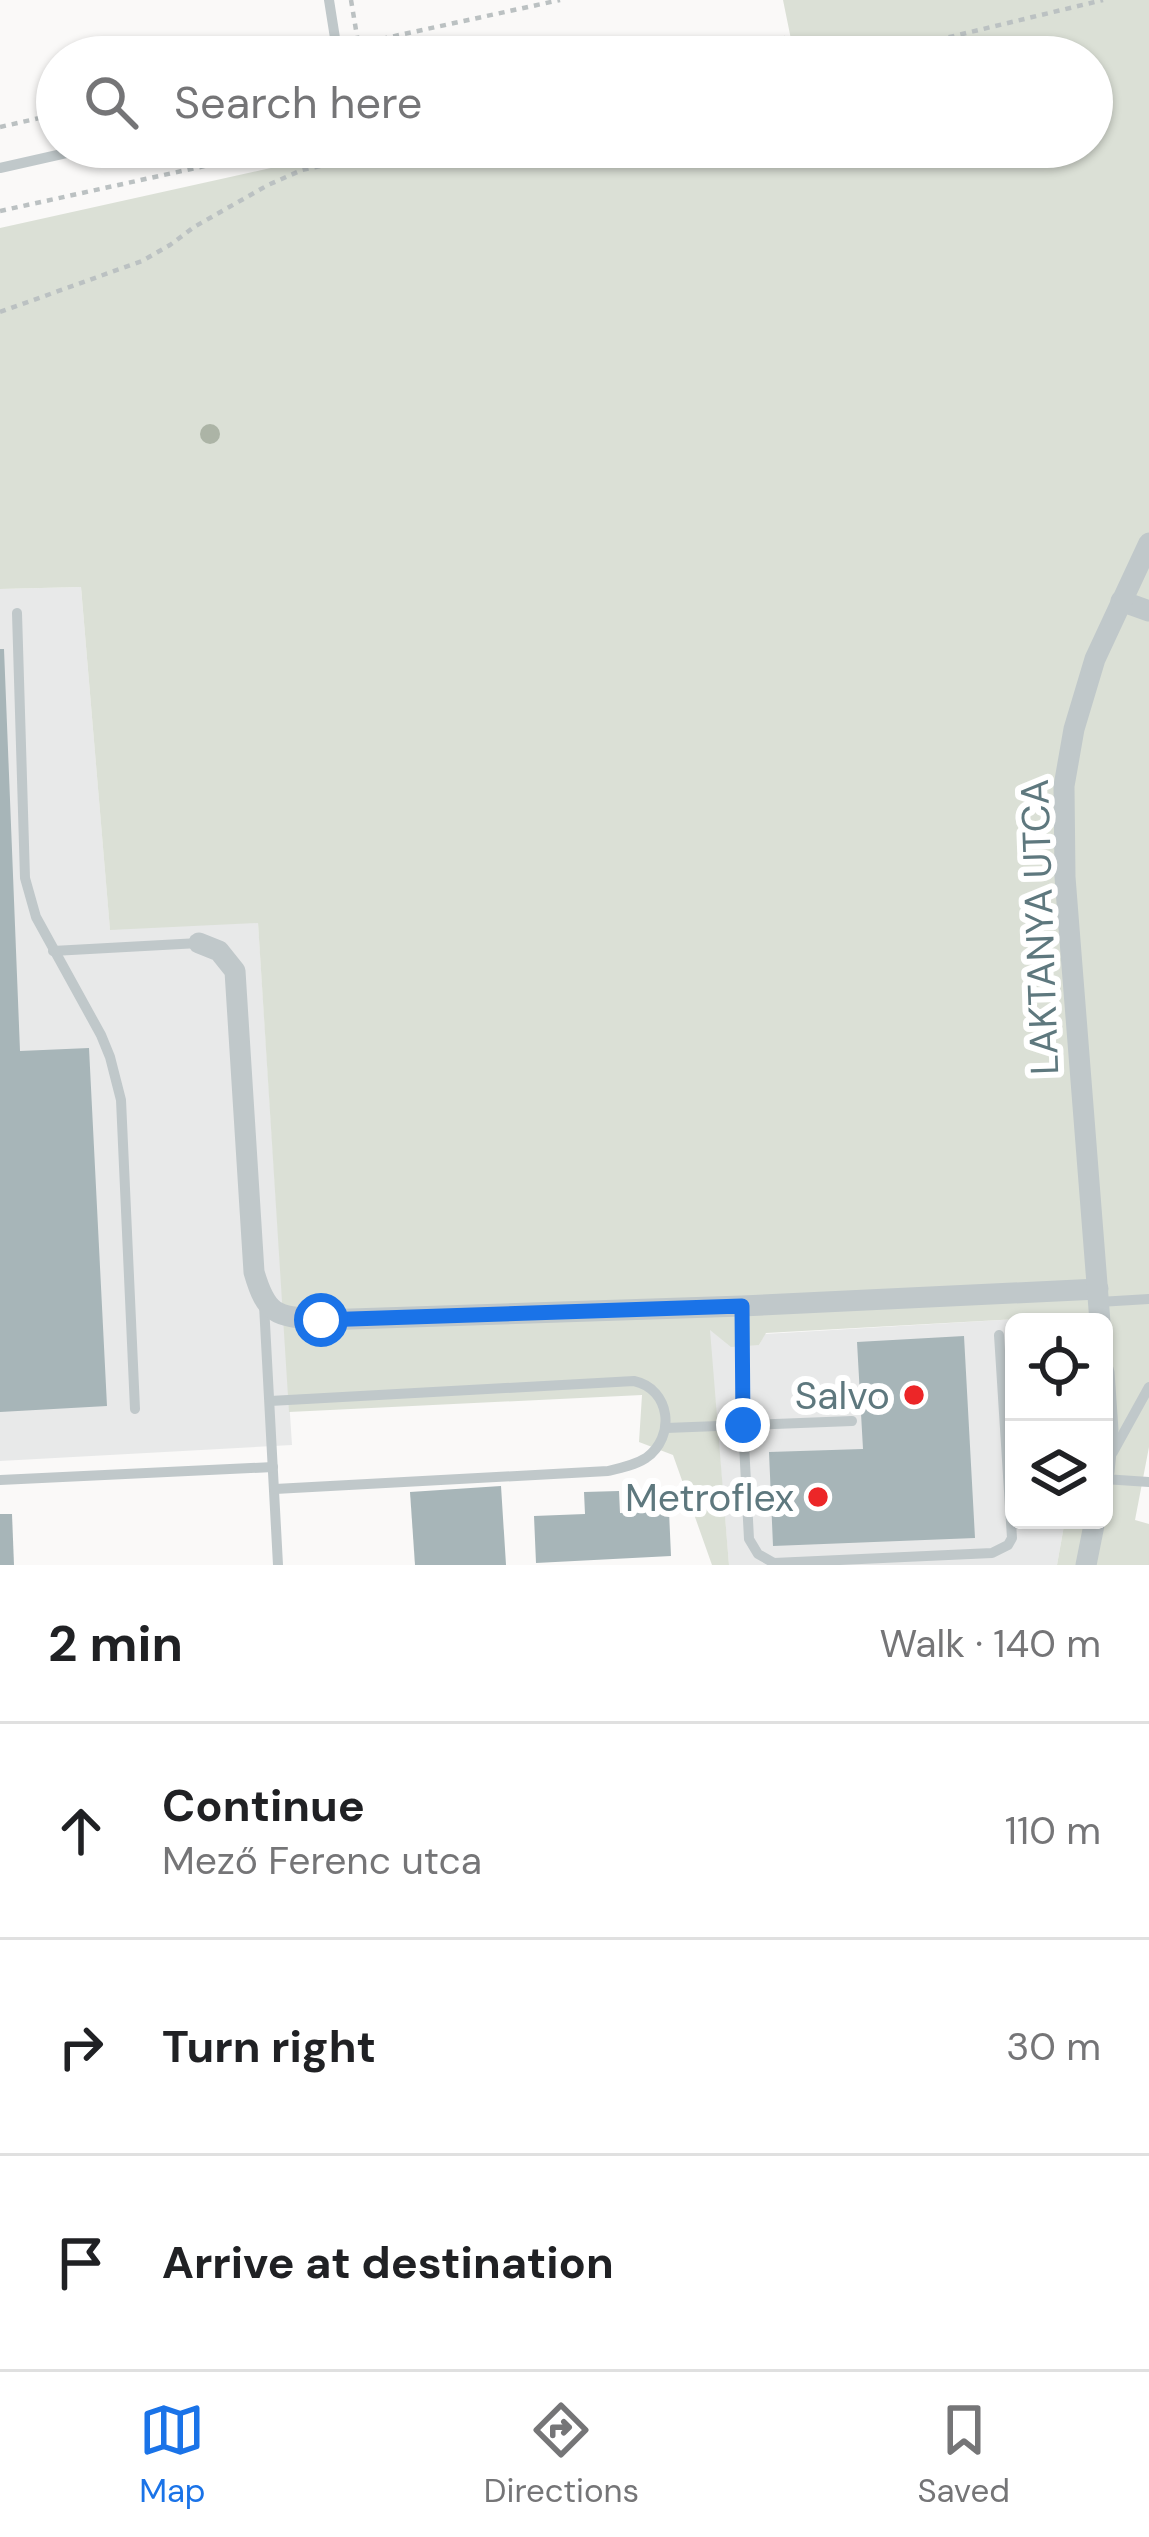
<!DOCTYPE html>
<meta charset="utf-8">
<style>
:root{--surface:#fff;--page:#f6f6f6;--text:#202124;--muted:#757577;--line:#e0e0e0;--accent:#1a73e8}
body{margin:0;font-family:"DM Sans",sans-serif;background:var(--page);color:var(--text)}
.controls{position:absolute;right:36px;bottom:36px;display:grid;overflow:hidden;border-radius:18px;box-shadow:0 3px 9px #0004}
.controls button{width:108px;height:108px;display:grid;place-items:center;padding:0;border:0;border-bottom:3px solid var(--line);background:var(--surface);color:var(--text);font:60px sans-serif}
.stop{position:absolute;width:36px;height:36px;margin:-27px;border:9px solid #1a73e8;border-radius:50%;background:#fff}
.stop.end{background:#1a73e8;border-color:#fff;box-shadow:0 3px 12px #0008}
.list{margin:0;padding:0;list-style:none}
h2{display:flex;justify-content:space-between;align-items:center;height:156px;margin:0;padding:0 48px;font-size:51px}
h2 small{font-size:39px;font-weight:400;color:var(--muted)}
.list li{display:grid;grid-template-columns:78px 1fr auto;gap:36px;align-items:center;box-sizing:border-box;height:216px;padding:0 48px;border-top:3px solid var(--line)}
.list b{display:block;font-size:45px;white-space:nowrap}
.list p{margin:0;font-size:39px;white-space:nowrap;color:var(--muted)}
.list em{font-size:39px;font-style:normal;color:var(--muted)}
.icon{flex:none;width:66px;height:66px;fill:none;stroke:currentColor;stroke-width:2;stroke-linecap:round;stroke-linejoin:round}
.map{position:relative;flex:none;width:1149px;height:1565px;overflow:hidden}
.search{position:absolute;background:var(--surface);box-shadow:0 3px 9px #0004;left:36px;right:36px;top:36px;height:132px;display:flex;align-items:center;gap:30px;box-sizing:border-box;padding:0 42px;border-radius:66px;color:var(--muted);font-size:45px}
.sheet{height:804px;background:var(--surface)}
nav{display:flex;justify-content:space-around;align-items:center;box-sizing:border-box;height:168px;border-top:3px solid var(--line);background:var(--surface);font-size:33px;color:var(--muted)}
nav a{display:grid;justify-items:center;gap:6px}
nav .on{color:var(--accent)}
.map>svg:first-child{display:block}
.built{fill:#e8e9e9}
.green{fill:#dbe0d6}
.building{fill:#a7b5b8}
.lines{fill:none;stroke-linecap:round;stroke-linejoin:round}
.path{stroke:#bbc1c2;stroke-width:4.5;stroke-dasharray:6 6;stroke-linecap:butt}
.service{stroke:#c0c8ca;stroke-width:10}
.minor{stroke:#c0c8ca;stroke-width:21}
.tree{fill:#acb4a6}
.route{stroke:#1a73e8;stroke-width:15}
.poi-dot{fill:#ec2628;stroke:#fff;stroke-width:4.5}
.labels{text-anchor:middle;stroke-width:12;stroke-linejoin:round;paint-order:stroke}
.street-label{font-size:39px;fill:#5e787e;stroke:#fff}
.poi-label{font-size:39px;fill:#5e787e;stroke:#fff;text-anchor:end}
</style>
<div class="map">
<svg width="1149" height="1565" viewBox="0 0 1149 1565">
<rect width="100%" height="100%" fill="#faf9f8"/>
<g class="built">
<polygon points="81,587 110,929 258,922 292,1445 0,1461 0,589"/>
<polygon points="1053,1317 1054,1322 1014,1322 1014,1520 1065,1520 1057,1565 729,1565 709,1329 759,1345 765,1334"/>
</g>
<polygon class="green" points="783,0 1149,0 1149,1447 1135,1520 1149,1524 1149,1565 1057,1565 1065,1520 1104,1520 1104,1322 1054,1322 1052,1317 766,1333 759,1345 731,1347 710,1330 729,1565 712,1565 673,1455 639,1442 642,1395 289,1412 258,923 110,930 81,587 0,589 0,228 365,147 1092,147 1092,57 784,57 794,54"/>
<g class="building">
<polygon points="0,649 4,649 20,1051 89,1048 107,1406 0,1412"/>
<polygon points="964,1336 975,1538 773,1546 769,1452 863,1449 857,1342"/>
<polygon points="501,1486 506,1565 415,1565 410,1492"/>
<polygon points="619,1491 620,1513 669,1511 671,1556 536,1563 534,1516 585,1514 584,1492"/>
<polygon points="0,1514 12,1514 14,1565 0,1565"/>
</g>
<g class="lines">
<g class="path">
<polyline points="351,0 358,42"/>
<polyline points="358,44 560,0"/>
<polyline points="302,57 320,53"/>
<polyline points="700,57 785,38"/>
<polyline points="867,57 1103,0"/>
<polyline points="0,127 57,114"/>
<polyline points="0,211 291,147"/>
<polyline points="0,312 142,261 170,245 194,227 268,185 302,170 338,162 439,155 476,147"/>
</g>
<g class="service">
<polyline points="329,0 338,57"/>
<polyline points="0,168 93,147"/>
<polyline points="17,613 25,878 36,917 101,1035 110,1057 121,1100 135,1409"/>
<polyline points="53,951 199,943"/>
<polyline points="1099,1302 1149,1299"/>
<polyline points="264,1305 278,1565"/>
<polyline points="742,1306 743,1425 749,1539 758,1554 774,1563 992,1553 1008,1545 1012,1538 999,1335"/>
<path d="M270,1401L634,1381C671,1389 676,1437 646,1458C635,1465 621,1468 608,1471L275,1489"/>
<polyline points="666,1428 852,1421"/>
<polyline points="1113,1452 1149,1387"/>
<polyline points="1104,1479 1149,1482"/>
<polyline points="0,1480 273,1467"/>
</g>
<g class="minor">
<polyline points="1121,601 1149,611"/>
<path d="M199,943L219,951L235,971L254,1272C267,1317 277,1316 321,1320L742,1306L1098,1289"/>
<polyline points="1100,1322 1065,877 1064,786 1074,729 1095,659 1149,543"/>
<polyline points="1104,1372 1108,1430 1104,1472"/>
<polyline points="1086,1565 1095,1520"/>
</g>
</g>
<circle class="tree" cx="210" cy="434" r="10"/>
<g class="lines">
<polyline class="route" points="321,1320 742,1306 743,1425"/>
</g>
<g class="poi-dot">
<circle cx="914" cy="1395" r="12"/>
<circle cx="818" cy="1497" r="12"/>
</g>
<g class="labels">
<g class="street-label">
<text transform="translate(1039 927) rotate(-92)" y="14">LAKTANYA UTCA</text>
</g>
<g class="poi-label">
<text x="890" y="1409">Salvo</text>
<text x="794" y="1511">Metroflex</text>
</g>
</g>
</svg>
<div class="controls">
<button><svg class="icon" aria-label="locate" viewBox="0 0 24 24"><circle cx="12" cy="12" r="6"/><path d="M12 2v4M12 18v4M2 12h4M18 12h4"/></svg></button>
<button><svg class="icon" aria-label="layers" viewBox="0 0 24 24"><path d="M12 4l9 5-9 5-9-5zM3 14l9 5 9-5"/></svg></button>
</div>
<div class="stop" style="left:321px;top:1320px"></div>
<div class="stop end" style="left:743px;top:1425px"></div>
<div class="search"><svg class="icon" aria-label="search" viewBox="0 0 24 24"><circle cx="10" cy="10" r="6"/><path d="M15 15l6 6"/></svg>Search here</div>
</div>
<section class="sheet">
<h2>2 min<small>Walk · 140 m</small></h2>
<ul class="list">
<li><svg class="icon" aria-label="ahead" viewBox="0 0 24 24"><path d="M12 20V5M6 11l6-6 6 6"/></svg><div><b>Continue</b><p>Mező Ferenc utca</p></div><em>110 m</em></li>
<li><svg class="icon" aria-label="right" viewBox="0 0 24 24"><path d="M7 20v-9h11M14 6l5 5-5 5"/></svg><div><b>Turn right</b></div><em>30 m</em></li>
<li><svg class="icon" aria-label="arrive" viewBox="0 0 24 24"><path d="M6 21V4h12l-3 4 3 4H6"/></svg><div><b>Arrive at destination</b></div></li>
</ul>
</section>
<nav>
<a class="on"><svg class="icon" aria-label="map" viewBox="0 0 24 24"><path d="M3 6l6-2 6 2 6-2v14l-6 2-6-2-6 2zM9 4v14M15 6v14"/></svg>Map</a>
<a><svg class="icon" aria-label="directions" viewBox="0 0 24 24"><path d="M12 3l9 9-9 9-9-9zM9 14v-3h6M13 9l2 2-2 2"/></svg>Directions</a>
<a><svg class="icon" aria-label="saved" viewBox="0 0 24 24"><path d="M7 4h10v16l-5-4-5 4z"/></svg>Saved</a>
</nav>
